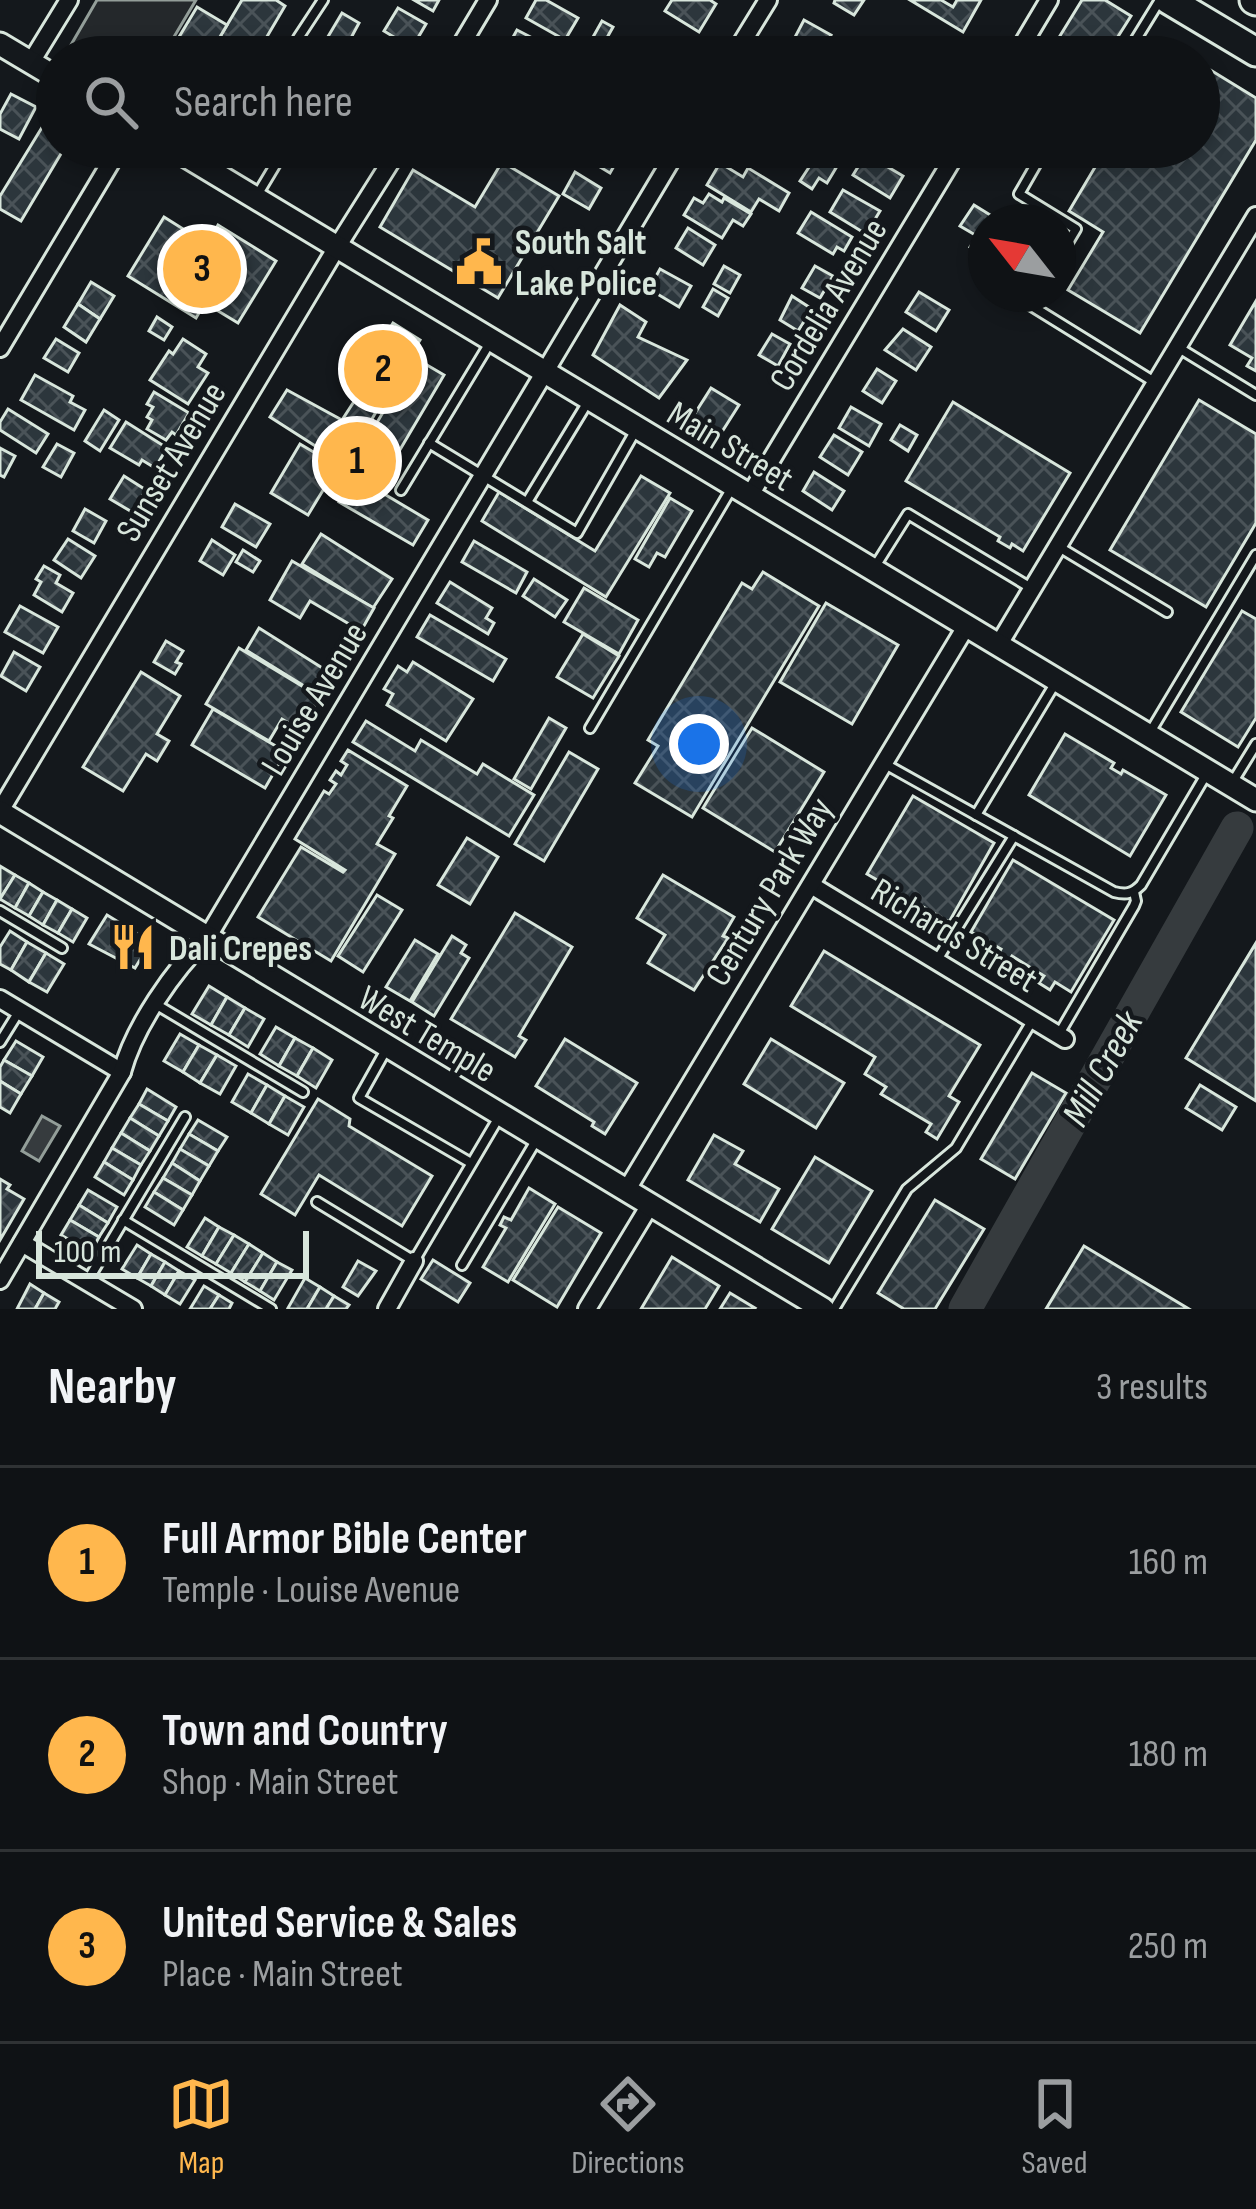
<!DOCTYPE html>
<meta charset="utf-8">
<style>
:root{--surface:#0f1215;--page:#1d2022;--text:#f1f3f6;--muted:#9b9ea0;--line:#2f3234;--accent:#ffb74d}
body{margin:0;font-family:"Sofia Sans Condensed",sans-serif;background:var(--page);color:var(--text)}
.compass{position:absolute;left:968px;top:204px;width:108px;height:108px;border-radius:50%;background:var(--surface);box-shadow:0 6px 18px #0003;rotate:301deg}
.scale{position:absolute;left:36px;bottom:30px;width:273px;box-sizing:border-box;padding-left:12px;border:6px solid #d8e6dc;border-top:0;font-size:33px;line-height:42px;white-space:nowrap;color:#d8e6dc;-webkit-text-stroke:9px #14181c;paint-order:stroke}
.you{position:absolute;left:699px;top:744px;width:42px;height:42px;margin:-30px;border:9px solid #fff;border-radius:50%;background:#1a73e8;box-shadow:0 0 0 18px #1a73e833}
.badge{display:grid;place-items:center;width:78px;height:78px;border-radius:50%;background:var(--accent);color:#111;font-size:39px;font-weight:700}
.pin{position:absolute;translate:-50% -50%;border:6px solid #fff;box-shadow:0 3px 12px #0006}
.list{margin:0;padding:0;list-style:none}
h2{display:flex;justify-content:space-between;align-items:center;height:156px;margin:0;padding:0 48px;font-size:51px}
h2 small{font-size:39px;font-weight:400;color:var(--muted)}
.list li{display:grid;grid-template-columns:78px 1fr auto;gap:36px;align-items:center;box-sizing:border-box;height:192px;padding:0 48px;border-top:3px solid var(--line)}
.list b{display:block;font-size:45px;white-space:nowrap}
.list p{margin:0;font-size:39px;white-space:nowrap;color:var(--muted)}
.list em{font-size:39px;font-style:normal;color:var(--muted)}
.icon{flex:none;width:66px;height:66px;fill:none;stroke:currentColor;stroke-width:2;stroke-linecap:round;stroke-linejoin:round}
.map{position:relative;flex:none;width:1256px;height:1309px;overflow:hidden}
.search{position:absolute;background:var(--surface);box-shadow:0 6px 18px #0003;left:36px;right:36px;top:36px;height:132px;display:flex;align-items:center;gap:30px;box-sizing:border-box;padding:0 42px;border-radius:66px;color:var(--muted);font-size:45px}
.sheet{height:732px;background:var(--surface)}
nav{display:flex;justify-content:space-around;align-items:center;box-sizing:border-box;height:168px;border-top:3px solid var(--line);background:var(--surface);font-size:33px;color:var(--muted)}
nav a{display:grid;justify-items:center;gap:6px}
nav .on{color:var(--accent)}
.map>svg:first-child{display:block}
.parking{fill:#24282b;stroke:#939e99;stroke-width:3}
.water{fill:#363b3e;stroke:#939e99;stroke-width:3}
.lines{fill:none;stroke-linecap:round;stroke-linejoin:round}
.river{stroke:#363b3e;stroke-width:33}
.building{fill:url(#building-cross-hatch);stroke:#d8e6dc;stroke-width:3}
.service-casing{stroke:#d8e6dc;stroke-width:14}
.minor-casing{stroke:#d8e6dc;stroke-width:22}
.tertiary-casing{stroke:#d8e6dc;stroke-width:27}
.primary-casing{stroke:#d8e6dc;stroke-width:33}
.service{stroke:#14181c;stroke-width:8}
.minor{stroke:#14181c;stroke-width:16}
.tertiary{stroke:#14181c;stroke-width:21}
.primary{stroke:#14181c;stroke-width:27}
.labels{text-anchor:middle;stroke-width:9;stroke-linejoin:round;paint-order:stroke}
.poi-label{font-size:36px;font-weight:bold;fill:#d8e6dc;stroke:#14181c;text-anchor:start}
.street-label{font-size:36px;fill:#d8e6dc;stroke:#14181c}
.water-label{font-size:39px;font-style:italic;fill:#d8e6dc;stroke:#14181c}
</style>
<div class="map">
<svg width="1256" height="1309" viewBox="0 0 1256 1309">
<defs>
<pattern id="building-cross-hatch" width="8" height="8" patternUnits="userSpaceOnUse" patternTransform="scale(3)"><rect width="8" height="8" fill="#2c363c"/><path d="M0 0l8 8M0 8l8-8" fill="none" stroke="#4a5358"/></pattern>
</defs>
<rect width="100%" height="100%" fill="#14181c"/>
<polygon class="parking" points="97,0 196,0 162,57 80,57 68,50"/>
<polygon class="water" points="42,1116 60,1126 39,1161 22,1151"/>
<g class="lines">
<polyline class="river" points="965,1309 1237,828"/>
</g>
<g class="building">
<polygon points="242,0 276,0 285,6 255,57 208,57"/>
<polygon points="414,0 439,0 433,11"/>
<polygon points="536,0 546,0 578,18 565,40 526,18"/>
<polygon points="672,0 710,0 716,4 699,32 665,11"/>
<polygon points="835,0 864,0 854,15 834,3"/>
<polygon points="910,0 941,0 953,7 957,0 981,0 963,32"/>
<polygon points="1082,0 1105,0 1131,16 1105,57 1047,57"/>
<polygon points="197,7 227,25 208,57 167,57"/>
<polygon points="398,8 426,24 412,48 384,31"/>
<polygon points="342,13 359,23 344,51 326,40"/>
<polygon points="804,20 831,35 821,53 794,39"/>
<polygon points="602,21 613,27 599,52 588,46"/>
<polygon points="517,30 538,41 531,55 535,57 503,55"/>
<polygon points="655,40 684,57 655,57 647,53"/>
<polygon points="374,42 401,57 366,57"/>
<polygon points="1199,63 1256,98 1256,140 1140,333 1068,290 1103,232 1069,211 1107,147 1199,147"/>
<polygon points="11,94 36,107 19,139 0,129 0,114"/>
<polygon points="49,116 57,120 57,147 65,147 21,221 0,209 0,196"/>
<polygon points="598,147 614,147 622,152 610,173 590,161"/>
<polygon points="767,147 762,155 758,152 752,161 732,148"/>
<polygon points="866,154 903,176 890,198 853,175"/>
<polygon points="817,155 836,168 827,183 819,178 812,189 800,181"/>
<polygon points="502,162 559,196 498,298 380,227 413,170 475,207"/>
<polygon points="720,163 743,177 748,168 789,193 779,211 759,199 751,212 707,185"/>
<polygon points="575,172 601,188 589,209 563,194"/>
<polygon points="843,190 880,211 866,234 830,212"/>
<polygon points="709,194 722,202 724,198 751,214 743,226 733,220 722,238 684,215 694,198 703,203"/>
<polygon points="974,205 1000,221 986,222 986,258 970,247 977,236 960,226"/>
<polygon points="811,212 852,237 844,251 837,247 833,254 798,233"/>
<polygon points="164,217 207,244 218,225 276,261 238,323 205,303 196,318 128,276"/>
<polygon points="688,228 715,245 703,265 676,248"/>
<polygon points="724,266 740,275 730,293 714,284"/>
<polygon points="815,266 833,276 820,298 802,288"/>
<polygon points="660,269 691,286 679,307 649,289"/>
<polygon points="91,282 114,296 100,319 78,304"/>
<polygon points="713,289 728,298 718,316 703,307"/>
<polygon points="919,292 949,310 936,331 906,312"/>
<polygon points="792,296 812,309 798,331 780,320"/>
<polygon points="1256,301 1256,371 1247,366 1252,358 1230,345"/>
<polygon points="78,304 100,319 86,342 64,327"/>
<polygon points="620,305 646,322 638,337 687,360 659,398 593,355"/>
<polygon points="157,317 172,327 164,340 149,331"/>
<polygon points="393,323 420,340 379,407 352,390"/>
<polygon points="903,329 931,347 916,370 885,350"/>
<polygon points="772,334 790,344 778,366 759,355"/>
<polygon points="56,339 79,353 68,372 44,358"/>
<polygon points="183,339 206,354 198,367 208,373 188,404 150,380 169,351 173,354"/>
<polygon points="415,358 444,375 378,487 349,470"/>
<polygon points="877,369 896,381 882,403 863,391"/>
<polygon points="35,375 73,396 70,402 85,410 74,430 21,400"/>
<polygon points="711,388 739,405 720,435 692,418"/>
<polygon points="287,390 342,420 355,400 376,412 345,465 270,417"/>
<polygon points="154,392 189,413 176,435 172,432 166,440 147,429 152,420 147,417 153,407 147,404"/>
<polygon points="1199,400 1256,434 1256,523 1206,607 1110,550"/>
<polygon points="953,402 1070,473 1023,551 1012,544 1010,548 998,541 1000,537 906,481"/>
<polygon points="851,407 881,424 869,446 839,428"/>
<polygon points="8,409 48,434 36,453 0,430 0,422"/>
<polygon points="104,410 119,420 100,451 85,441"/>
<polygon points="126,422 167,448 155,468 142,460 139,465 110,448"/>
<polygon points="900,425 917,435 908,451 891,440"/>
<polygon points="834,435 862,452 848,475 820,457"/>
<polygon points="57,444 74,453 61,477 43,467"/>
<polygon points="300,444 428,520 413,545 339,502 342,497 325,487 308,515 271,493"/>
<polygon points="0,448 15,456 4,477 0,475"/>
<polygon points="814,472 844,491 832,510 803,491"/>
<polygon points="124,476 146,490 132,512 110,499"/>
<polygon points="641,476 670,493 606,597 482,521 499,492 595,551"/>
<polygon points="670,498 692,511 665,557 657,553 649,567 635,559"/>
<polygon points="235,504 270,524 256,547 222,527"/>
<polygon points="85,509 106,521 94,543 73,531"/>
<polygon points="321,534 392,579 373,608 302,564"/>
<polygon points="68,539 95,556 81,578 54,560"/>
<polygon points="212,540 235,555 223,575 200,561"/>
<polygon points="474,541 527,572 516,593 462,562"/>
<polygon points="243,550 260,561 253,572 236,562"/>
<polygon points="292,561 374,608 361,631 310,601 300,618 270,600"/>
<polygon points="44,566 60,575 56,583 73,593 62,612 34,595 41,582 36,579"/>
<polygon points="763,572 819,606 692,817 635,783 658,746 648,740 742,583 752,589"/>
<polygon points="534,579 567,600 555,617 523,596"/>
<polygon points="450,582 492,608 486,618 494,623 488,634 437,603"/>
<polygon points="584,588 638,620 619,654 564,622"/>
<polygon points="826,603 898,645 852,724 780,682"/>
<polygon points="20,606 58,627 43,653 5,632"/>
<polygon points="1242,611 1256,619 1256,718 1238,747 1181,712"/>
<polygon points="430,615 506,659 493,681 417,637"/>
<polygon points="259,628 335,676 322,697 246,650"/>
<polygon points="583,634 619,656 593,698 557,677"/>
<polygon points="166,641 183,651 176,662 181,664 175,674 154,662"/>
<polygon points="239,648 320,697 300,730 282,719 269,741 206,704"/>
<polygon points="14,652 40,667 26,691 1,676"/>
<polygon points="413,662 473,699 446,741 387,705 393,694 384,689 398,666 407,672"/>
<polygon points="141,672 180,696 157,734 169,741 157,761 146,754 123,791 83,767"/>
<polygon points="213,709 286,752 265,788 192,745"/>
<polygon points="549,718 566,728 531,789 514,779"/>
<polygon points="366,721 415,751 421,740 477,774 483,764 534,795 509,836 353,742"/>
<polygon points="752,728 824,772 775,852 703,808"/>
<polygon points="1065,734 1114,763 1111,768 1121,774 1123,770 1166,795 1130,856 1029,795"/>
<polygon points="348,750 407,786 389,816 393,818 377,844 395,854 331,961 258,917 301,847 343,872 345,870 295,839 324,791 329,794 336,784 330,780 336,771 341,775 347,765 341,761"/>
<polygon points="569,752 598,769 544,861 515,844"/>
<polygon points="913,796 994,843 949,922 867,874"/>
<polygon points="467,838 498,857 470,904 438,885"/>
<polygon points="1013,860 1114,920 1071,992 1055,982 1050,990 1039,983 1044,976 1012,956 1007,964 996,958 1001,949 971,932"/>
<polygon points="0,866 15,875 0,899"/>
<polygon points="15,875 29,883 15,908 0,899"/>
<polygon points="663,875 734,917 723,936 728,938 694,990 648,963 665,935 637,918"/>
<polygon points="29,883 43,892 29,916 15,908"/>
<polygon points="43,892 57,900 43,925 29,916"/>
<polygon points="377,895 402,910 363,972 338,956"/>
<polygon points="57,900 72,909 58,933 43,925"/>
<polygon points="72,909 87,918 73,942 58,933"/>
<polygon points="515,913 572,947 519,1036 526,1040 515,1057 451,1019"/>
<polygon points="107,915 151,942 135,968 89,944"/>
<polygon points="10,931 27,942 11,970 0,964 0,947"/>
<polygon points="452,936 466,945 461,953 469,958 434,1016 412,1002"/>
<polygon points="415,940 438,954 410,1001 386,987"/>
<polygon points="27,942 46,953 29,982 11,970"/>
<polygon points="1256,943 1256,1101 1186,1058"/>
<polygon points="824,951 980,1045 949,1096 959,1102 937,1139 926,1132 931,1124 881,1094 886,1087 865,1074 875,1057 791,1006"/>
<polygon points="46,953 64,964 47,992 29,982"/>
<polygon points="209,986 227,997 211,1025 192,1014"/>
<polygon points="227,997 245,1008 229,1035 211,1025"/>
<polygon points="245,1008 264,1019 248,1047 229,1035"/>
<polygon points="276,1027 295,1038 279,1066 260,1054"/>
<polygon points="180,1034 199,1045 183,1072 164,1061"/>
<polygon points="295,1038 313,1048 297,1076 279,1066"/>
<polygon points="565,1039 637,1083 605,1134 592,1126 594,1122 536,1086"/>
<polygon points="771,1039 844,1083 816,1128 744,1084"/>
<polygon points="16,1041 43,1057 32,1076 4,1060"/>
<polygon points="199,1045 217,1055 200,1083 183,1072"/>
<polygon points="313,1048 332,1060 316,1088 297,1076"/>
<polygon points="217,1055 236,1066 220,1094 200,1083"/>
<polygon points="4,1060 32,1076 21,1094 0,1081 0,1067"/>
<polygon points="1032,1073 1066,1093 1015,1179 981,1159"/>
<polygon points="248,1074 267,1085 251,1113 232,1102"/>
<polygon points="0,1081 21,1094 10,1113 0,1107"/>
<polygon points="267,1085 285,1096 269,1124 251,1113"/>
<polygon points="1200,1085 1236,1107 1222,1130 1186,1108"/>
<polygon points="147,1089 176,1107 168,1121 139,1104"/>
<polygon points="285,1096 304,1107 288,1135 269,1124"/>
<polygon points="318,1099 350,1119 349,1126 432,1176 402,1226 319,1175 295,1215 261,1194"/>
<polygon points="139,1104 168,1121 159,1136 130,1118"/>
<polygon points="130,1118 159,1136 150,1151 121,1133"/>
<polygon points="198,1120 227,1137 218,1151 189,1134"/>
<polygon points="121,1133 150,1151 141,1165 112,1148"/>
<polygon points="189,1134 218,1151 209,1166 180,1149"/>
<polygon points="714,1135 743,1151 735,1164 779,1189 760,1222 688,1180"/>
<polygon points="112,1148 141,1165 133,1180 104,1162"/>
<polygon points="180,1149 209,1166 200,1181 172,1163"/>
<polygon points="815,1157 872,1191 829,1263 772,1229"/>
<polygon points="104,1162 133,1180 124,1195 95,1177"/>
<polygon points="172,1163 200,1181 192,1195 163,1178"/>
<polygon points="163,1178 192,1195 183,1210 154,1192"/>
<polygon points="0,1179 10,1185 7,1189 24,1199 0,1240"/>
<polygon points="529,1188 555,1204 508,1282 483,1267 506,1228 500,1225 504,1217 511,1220"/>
<polygon points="88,1190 117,1207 108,1223 79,1205"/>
<polygon points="154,1192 183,1210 174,1225 145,1207"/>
<polygon points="935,1200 984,1229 935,1309 904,1309 878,1293"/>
<polygon points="79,1205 108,1223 99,1237 70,1220"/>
<polygon points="558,1207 601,1233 557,1307 513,1280"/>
<polygon points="205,1218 219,1227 202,1256 187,1247"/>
<polygon points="70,1220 99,1237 91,1252 61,1235"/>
<polygon points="219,1227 234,1235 216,1264 202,1256"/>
<polygon points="234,1235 249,1244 231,1273 216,1264"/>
<polygon points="249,1244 263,1253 245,1282 231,1273"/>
<polygon points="137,1245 151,1254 137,1278 122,1269"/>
<polygon points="1084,1246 1189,1309 1046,1309"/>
<polygon points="263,1253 277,1262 260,1291 245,1282"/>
<polygon points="151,1254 165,1262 151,1286 137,1278"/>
<polygon points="672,1257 719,1286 705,1309 641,1309"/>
<polygon points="433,1260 470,1283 458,1302 421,1279"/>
<polygon points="358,1261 376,1271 358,1296 343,1287"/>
<polygon points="165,1262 179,1271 165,1295 151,1286"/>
<polygon points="277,1262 292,1270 274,1300 260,1291"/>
<polygon points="179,1271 195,1280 180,1304 165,1295"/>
<polygon points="305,1278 320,1287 307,1309 290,1309 288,1308"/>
<polygon points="30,1284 44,1293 35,1309 17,1309"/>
<polygon points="204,1286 219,1295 210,1309 190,1309"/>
<polygon points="320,1287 334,1296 326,1309 307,1309"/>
<polygon points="44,1293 59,1302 55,1309 35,1309"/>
<polygon points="730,1293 755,1308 754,1309 720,1309"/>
<polygon points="219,1295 232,1303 229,1309 210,1309"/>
<polygon points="334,1296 349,1305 346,1309 326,1309"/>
</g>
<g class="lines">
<defs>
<g id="service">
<polyline points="299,57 298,38 323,0"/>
<polyline points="1125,57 1160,0"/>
<polyline points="1046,147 1019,194 1076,229 1058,259"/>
<polyline points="256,197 286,147"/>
<polyline points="1037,294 1030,305 1156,383"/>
<polyline points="1179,348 1256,395"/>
<polyline points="429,443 577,533 637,428"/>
<polyline points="401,490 491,341"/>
<polyline points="527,502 589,400"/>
<polyline points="1059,547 1167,612"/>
<polyline points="874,568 908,514 1031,588"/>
<polyline points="590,728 733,486"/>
<polyline points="1149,734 1256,555"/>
<path d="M885,764L1114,892C1126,895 1132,894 1141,885L1207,773"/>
<polyline points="1232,783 1256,744"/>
<polyline points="976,815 1056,682"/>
<polyline points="0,911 62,948"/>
<polyline points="937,960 1014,836"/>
<polyline points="157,1005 303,1092"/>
<polyline points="1059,1034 1134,906 1136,901 1134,892"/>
<polyline points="0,1042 18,1013"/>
<polyline points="387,1048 359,1098 471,1163"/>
<polyline points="317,1202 414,1261 499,1117"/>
<polyline points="123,1220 271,1309"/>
<polyline points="462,1265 537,1139"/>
<polyline points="88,1280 185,1117"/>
<polyline points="834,1309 907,1189 956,1148 1032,1021"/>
</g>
<g id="minor">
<polyline points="454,57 488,0"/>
<polyline points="733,57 768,0"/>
<polyline points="1015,57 1049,0"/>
<polyline points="31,62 69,0"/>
<polyline points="0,348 120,147"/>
<polyline points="750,495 960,147"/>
<polyline points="999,644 1256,216"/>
<polyline points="0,811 337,247 400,147"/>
<polyline points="811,885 1065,1039"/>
<polyline points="0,999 122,1072"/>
<polyline points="626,1191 967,625"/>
<polyline points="22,1243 133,1309"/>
<path d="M0,1280L122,1072C134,1027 174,969 207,938L679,147"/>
<polyline points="387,1309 414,1261"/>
<polyline points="587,1309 650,1205"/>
</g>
<g id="tertiary">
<polyline points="0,44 57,78"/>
<polyline points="171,147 1256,800"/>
<polyline points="0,812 823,1309"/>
</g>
<g id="primary">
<polyline points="1169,0 1256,52"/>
<polyline points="1254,0 1256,1"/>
</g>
</defs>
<use href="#service" class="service-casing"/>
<use href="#minor" class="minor-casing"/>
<use href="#tertiary" class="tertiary-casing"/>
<use href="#primary" class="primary-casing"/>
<use href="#service" class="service"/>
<use href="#minor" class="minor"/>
<use href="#tertiary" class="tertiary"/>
<use href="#primary" class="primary"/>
</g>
<defs>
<symbol id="civic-bare" viewBox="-9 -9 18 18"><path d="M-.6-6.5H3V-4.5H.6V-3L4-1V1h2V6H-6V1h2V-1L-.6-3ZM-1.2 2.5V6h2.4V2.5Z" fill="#ffb74d" stroke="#14181c" stroke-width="2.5" paint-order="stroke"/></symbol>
<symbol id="restaurant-bare" viewBox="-9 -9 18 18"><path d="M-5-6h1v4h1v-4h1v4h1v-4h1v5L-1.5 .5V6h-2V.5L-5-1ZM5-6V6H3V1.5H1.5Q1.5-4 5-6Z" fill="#ffb74d" stroke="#14181c" stroke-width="2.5" paint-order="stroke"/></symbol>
</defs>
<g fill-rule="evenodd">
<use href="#civic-bare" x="446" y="229" width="66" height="66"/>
<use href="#restaurant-bare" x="100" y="914" width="66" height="66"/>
</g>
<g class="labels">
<g class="poi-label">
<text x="515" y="254">South Salt<tspan x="515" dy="41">Lake Police</tspan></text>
<text x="169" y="960">Dali Crepes</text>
</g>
<g class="street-label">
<text transform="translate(827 304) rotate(-59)" y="13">Cordelia Avenue</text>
<text transform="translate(731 445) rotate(31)" y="13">Main Street</text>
<text transform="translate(170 461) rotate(-59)" y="13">Sunset Avenue</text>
<text transform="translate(313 698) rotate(-59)" y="13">Louise Avenue</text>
<text transform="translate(768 891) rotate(-59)" y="13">Century Park Way</text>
<text transform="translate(955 934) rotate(31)" y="13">Richards Street</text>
<text transform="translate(428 1033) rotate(31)" y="13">West Temple</text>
</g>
<g class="water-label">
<text transform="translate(1101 1068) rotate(-61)" y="14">Mill Creek</text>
</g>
</g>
</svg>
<svg class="compass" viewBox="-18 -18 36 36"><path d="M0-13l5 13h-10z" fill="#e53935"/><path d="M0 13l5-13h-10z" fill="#9b9ea0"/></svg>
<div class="scale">100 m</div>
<div class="you"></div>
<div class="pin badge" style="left:357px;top:461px">1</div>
<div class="pin badge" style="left:383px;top:369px">2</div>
<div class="pin badge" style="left:202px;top:269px">3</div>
<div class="search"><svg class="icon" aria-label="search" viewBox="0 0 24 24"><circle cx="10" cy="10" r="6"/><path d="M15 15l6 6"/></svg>Search here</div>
</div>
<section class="sheet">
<h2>Nearby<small>3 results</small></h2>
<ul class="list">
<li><span class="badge">1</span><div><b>Full Armor Bible Center</b><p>Temple · Louise Avenue</p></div><em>160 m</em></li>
<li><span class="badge">2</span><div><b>Town and Country</b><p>Shop · Main Street</p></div><em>180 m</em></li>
<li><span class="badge">3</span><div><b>United Service &amp; Sales</b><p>Place · Main Street</p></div><em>250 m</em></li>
</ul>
</section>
<nav>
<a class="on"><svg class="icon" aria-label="map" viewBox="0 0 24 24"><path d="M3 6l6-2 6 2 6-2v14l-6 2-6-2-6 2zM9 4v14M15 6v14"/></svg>Map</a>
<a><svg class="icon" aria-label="directions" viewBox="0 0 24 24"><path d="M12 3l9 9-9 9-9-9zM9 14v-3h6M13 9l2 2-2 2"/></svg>Directions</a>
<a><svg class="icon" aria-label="saved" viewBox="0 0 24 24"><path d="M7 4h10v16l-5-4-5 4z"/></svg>Saved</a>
</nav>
